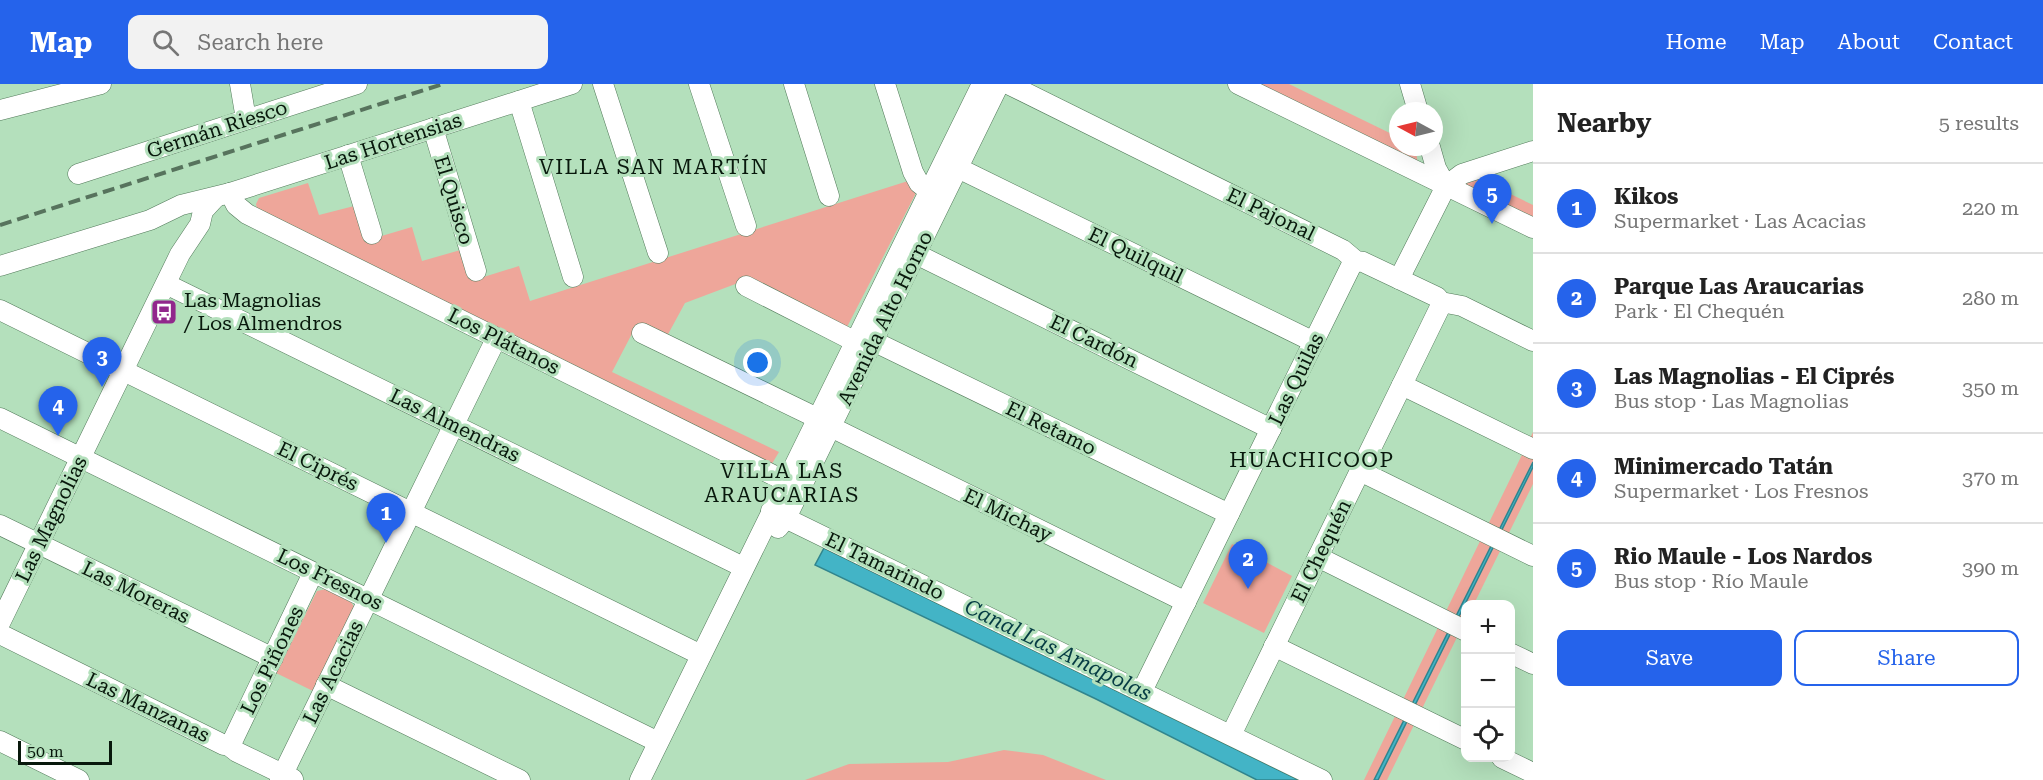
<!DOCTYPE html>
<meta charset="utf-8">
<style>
:root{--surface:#fff;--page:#f2f2f2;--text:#222;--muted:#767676;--line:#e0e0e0;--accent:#2563eb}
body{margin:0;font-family:"Roboto Serif",serif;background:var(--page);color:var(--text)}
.controls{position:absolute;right:18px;bottom:18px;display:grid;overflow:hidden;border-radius:12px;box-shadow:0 6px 24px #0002}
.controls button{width:54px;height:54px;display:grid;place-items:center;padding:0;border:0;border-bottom:2px solid var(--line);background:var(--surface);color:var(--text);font:30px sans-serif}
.compass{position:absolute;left:1389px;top:18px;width:54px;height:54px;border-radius:50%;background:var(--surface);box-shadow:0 6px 24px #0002;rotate:277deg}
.scale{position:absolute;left:18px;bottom:15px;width:94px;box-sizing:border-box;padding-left:6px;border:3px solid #08180c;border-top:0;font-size:16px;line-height:21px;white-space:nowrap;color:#08180c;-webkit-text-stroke:4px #b4e0bc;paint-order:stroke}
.you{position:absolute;left:758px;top:279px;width:21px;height:21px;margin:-15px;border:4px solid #fff;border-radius:50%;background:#1a73e8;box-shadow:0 0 0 9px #1a73e833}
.badge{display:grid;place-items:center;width:39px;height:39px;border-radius:50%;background:var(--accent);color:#fff;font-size:20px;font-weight:700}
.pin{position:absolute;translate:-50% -50px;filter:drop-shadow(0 2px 3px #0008)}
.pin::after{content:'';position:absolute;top:32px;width:21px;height:18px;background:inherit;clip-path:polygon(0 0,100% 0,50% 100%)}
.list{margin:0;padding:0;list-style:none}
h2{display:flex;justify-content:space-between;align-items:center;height:78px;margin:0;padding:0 24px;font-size:26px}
h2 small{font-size:20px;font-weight:400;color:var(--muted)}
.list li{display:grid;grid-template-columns:39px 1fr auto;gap:18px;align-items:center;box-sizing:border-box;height:90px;padding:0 24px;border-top:2px solid var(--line)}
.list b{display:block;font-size:22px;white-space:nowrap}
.list p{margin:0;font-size:20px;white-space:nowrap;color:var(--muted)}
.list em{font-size:20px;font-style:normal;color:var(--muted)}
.actions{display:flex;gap:12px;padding:18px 24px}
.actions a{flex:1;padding:14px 0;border:2px solid var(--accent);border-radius:12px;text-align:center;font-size:21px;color:var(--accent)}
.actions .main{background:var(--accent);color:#fff}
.icon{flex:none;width:33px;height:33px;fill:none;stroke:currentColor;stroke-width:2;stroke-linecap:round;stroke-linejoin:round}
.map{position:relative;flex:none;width:1533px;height:696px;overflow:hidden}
header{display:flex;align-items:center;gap:36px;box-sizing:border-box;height:84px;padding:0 30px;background:var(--accent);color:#fff}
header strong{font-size:28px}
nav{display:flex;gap:33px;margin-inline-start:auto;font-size:21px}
.search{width:420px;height:54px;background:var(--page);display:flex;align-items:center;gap:15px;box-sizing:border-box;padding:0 21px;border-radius:12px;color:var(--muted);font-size:22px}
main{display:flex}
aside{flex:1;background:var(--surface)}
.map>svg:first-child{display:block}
.green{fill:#eea69a}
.water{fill:#43b4c6;stroke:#31858e;stroke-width:1.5}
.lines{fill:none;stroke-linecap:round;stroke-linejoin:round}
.minor-casing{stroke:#517959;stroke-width:21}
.minor{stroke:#fff;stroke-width:20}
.rail{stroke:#57735d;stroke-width:4;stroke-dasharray:12 6;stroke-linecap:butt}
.labels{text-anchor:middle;stroke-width:6;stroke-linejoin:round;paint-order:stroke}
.street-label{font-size:20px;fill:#08180c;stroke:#b4e0bc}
.poi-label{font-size:20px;fill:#08180c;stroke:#b4e0bc;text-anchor:start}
.neighbourhood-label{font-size:21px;letter-spacing:1.5px;fill:#08180c;stroke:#b4e0bc}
.water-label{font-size:21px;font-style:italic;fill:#053b43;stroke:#b4e0bc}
</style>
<header>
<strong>Map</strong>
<div class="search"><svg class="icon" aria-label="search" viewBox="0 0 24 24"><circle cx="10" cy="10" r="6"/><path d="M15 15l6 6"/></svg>Search here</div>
<nav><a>Home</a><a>Map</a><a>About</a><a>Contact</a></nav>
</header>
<main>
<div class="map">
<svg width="1533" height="696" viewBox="0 0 1533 696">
<rect width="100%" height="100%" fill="#b4e0bc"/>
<g class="green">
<polygon points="1258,0 1289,0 1398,53 1398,63 1415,63 1418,79"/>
<polygon points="1471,91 1533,121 1533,134 1461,100"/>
<polygon points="908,97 917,107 846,245 746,196 685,219 666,254 636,242 612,288 779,368 770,383 257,125 256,120 259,114 308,99 319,131 358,121 368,156 412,143 422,177 464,165 474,196 519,182 530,217"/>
<polygon points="1533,348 1533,400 1474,520 1466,520 1465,537 1387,696 1364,696"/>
<polygon points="1232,460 1292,492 1264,549 1203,519"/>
<polygon points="326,505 351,518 355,524 313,607 276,589 317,507"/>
<polygon points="1004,666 1043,671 1106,696 805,696 849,680 948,678"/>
</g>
<g class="water">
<polygon points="1533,378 1533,383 1378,696 1374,696"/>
<polygon points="824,464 1299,696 1257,696 1096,615 815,481"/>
</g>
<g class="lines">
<defs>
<g id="minor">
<polyline points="240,0 246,35"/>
<polyline points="603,0 658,169"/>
<polyline points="699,0 746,142"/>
<polyline points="794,0 829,112"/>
<polyline points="885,0 913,88 919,99 929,107"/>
<polyline points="1008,0 1343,166 1356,177 1363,178 1437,213 1441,218 1462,222 1533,257"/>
<polyline points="1238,0 1533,144"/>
<polyline points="1410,0 1418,27"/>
<polyline points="519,17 573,193"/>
<polyline points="0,26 101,0"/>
<polyline points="433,44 476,187"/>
<polyline points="1430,63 1436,84 1446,102"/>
<polyline points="348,71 372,150"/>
<polyline points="958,84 1314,258"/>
<polyline points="78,90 357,0"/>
<polyline points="230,109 236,121 247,130 785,397"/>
<polyline points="916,170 1271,345"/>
<polyline points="0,182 150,136 181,121 230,109 572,0"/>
<polyline points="1399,195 1446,102 1462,90 1533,67"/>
<polyline points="166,200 743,483"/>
<polyline points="746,202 854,257"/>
<polyline points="0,226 701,571"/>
<polyline points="642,249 817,334"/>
<polyline points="873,257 1229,430"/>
<polyline points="1402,301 1533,365"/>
<polyline points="0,334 658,658"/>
<polyline points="831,343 1186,518"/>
<polyline points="1360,387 1533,472"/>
<polyline points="771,427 1322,696"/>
<polyline points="0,441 273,574"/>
<polyline points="778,444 786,434 999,0"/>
<polyline points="1318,473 1466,547"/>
<polyline points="0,539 180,170 200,140 203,127 215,114"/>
<polyline points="0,550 224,661 228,661 237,668 293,695"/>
<polyline points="1274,562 1466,656"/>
<polyline points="1510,569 1533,580"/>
<polyline points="326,601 520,696"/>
<polyline points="1142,607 1351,182 1356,177"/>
<polyline points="1231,651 1440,223 1441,218"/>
<polyline points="0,657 79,696"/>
<polyline points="228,661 232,658 313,489"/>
<polyline points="1502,674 1533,689"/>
<polyline points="280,696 494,259 494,253"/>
<polyline points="640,696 982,0"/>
</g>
</defs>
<use href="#minor" class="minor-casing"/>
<use href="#minor" class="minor"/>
<polyline class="rail" points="0,141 443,0"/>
</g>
<defs>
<symbol id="bus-square" viewBox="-11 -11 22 22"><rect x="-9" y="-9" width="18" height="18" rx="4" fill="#91278c" stroke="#b4e0bc"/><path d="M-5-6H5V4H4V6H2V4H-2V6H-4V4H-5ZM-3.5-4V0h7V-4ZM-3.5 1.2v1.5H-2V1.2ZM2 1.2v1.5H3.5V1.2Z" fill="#fff"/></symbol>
</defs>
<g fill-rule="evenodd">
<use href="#bus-square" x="149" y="213" width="30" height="30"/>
</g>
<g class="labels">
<g class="street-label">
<text transform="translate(217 45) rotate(-18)" y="7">Germán Riesco</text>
<text transform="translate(393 57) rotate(-18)" y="7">Las Hortensias</text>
<text transform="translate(454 116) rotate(73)" y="7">El Quisco</text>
<text transform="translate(1271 130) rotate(26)" y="7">El Pajonal</text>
<text transform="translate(1136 171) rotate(26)" y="7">El Quilquil</text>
<text transform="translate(885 234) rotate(-64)" y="7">Avenida Alto Horno</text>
<text transform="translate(504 257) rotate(27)" y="7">Los Plátanos</text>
<text transform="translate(1094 257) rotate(26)" y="7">El Cardón</text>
<text transform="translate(1296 295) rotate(-64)" y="7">Las Quilas</text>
<text transform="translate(455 341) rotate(26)" y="7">Las Almendras</text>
<text transform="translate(1051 344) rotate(26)" y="7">El Retamo</text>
<text transform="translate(318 382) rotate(26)" y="7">El Ciprés</text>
<text transform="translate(1008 431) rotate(26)" y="7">El Michay</text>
<text transform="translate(51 435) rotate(-64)" y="7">Las Magnolias</text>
<text transform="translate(1321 467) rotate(-64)" y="7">El Chequén</text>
<text transform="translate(885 482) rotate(26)" y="7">El Tamarindo</text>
<text transform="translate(330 495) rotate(26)" y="7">Los Fresnos</text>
<text transform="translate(136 508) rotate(26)" y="7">Las Moreras</text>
<text transform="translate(272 576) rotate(-64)" y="7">Los Piñones</text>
<text transform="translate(333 588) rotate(-64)" y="7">Las Acacias</text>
<text transform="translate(148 623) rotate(26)" y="7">Las Manzanas</text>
</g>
<g class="poi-label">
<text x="184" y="223">Las Magnolias<tspan x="184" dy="23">/ Los Almendros</tspan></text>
</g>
<g class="neighbourhood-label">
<text x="654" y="90">VILLA SAN MARTÍN</text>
<text x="1312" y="383">HUACHICOOP</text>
<text x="782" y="394">VILLA LAS<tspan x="782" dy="24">ARAUCARIAS</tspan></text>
</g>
<g class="water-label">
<text transform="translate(1058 566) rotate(26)" y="7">Canal Las Amapolas</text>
</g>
</g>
</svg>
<div class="controls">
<button>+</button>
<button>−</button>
<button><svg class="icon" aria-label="locate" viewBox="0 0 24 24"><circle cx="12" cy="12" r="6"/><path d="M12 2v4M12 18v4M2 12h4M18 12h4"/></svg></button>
</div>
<svg class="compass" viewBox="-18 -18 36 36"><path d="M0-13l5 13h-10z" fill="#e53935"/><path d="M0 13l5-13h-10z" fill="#767676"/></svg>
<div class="scale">50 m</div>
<div class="you"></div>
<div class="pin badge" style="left:386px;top:459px">1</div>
<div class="pin badge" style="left:1248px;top:505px">2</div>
<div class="pin badge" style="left:102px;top:303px">3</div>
<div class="pin badge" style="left:58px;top:352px">4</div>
<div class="pin badge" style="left:1492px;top:140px">5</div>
</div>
<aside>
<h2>Nearby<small>5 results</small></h2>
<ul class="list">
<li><span class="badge">1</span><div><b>Kikos</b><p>Supermarket · Las Acacias</p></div><em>220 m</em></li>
<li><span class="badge">2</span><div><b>Parque Las Araucarias</b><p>Park · El Chequén</p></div><em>280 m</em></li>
<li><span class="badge">3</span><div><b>Las Magnolias - El Ciprés</b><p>Bus stop · Las Magnolias</p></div><em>350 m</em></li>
<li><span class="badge">4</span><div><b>Minimercado Tatán</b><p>Supermarket · Los Fresnos</p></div><em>370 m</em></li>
<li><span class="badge">5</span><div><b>Rio Maule - Los Nardos</b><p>Bus stop · Río Maule</p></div><em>390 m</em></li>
</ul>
<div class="actions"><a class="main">Save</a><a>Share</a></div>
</aside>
</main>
